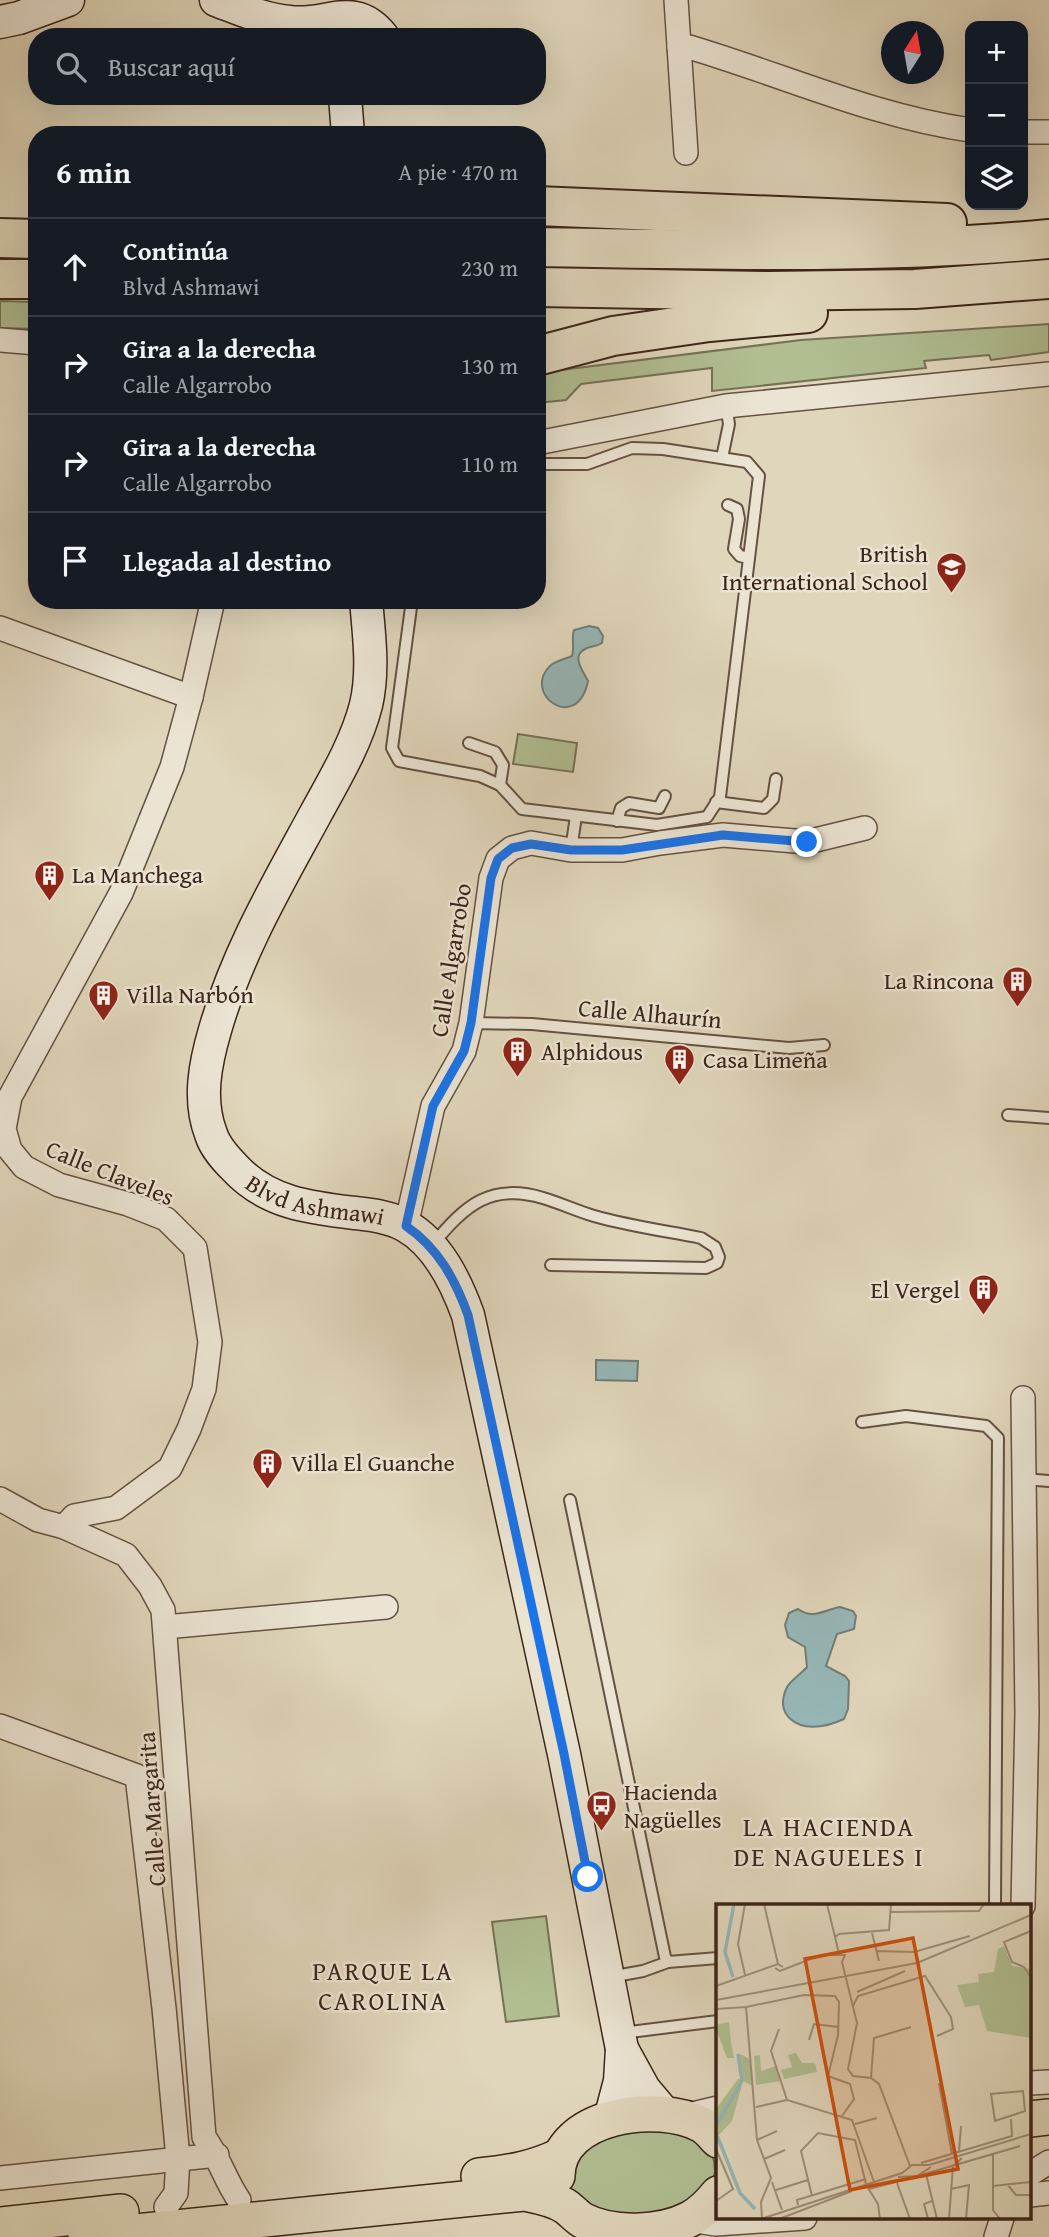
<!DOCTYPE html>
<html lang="es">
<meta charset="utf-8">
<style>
:root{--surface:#171b24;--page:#242831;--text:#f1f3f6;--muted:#9ea1a6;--line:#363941}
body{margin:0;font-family:"Gentium Book Plus",serif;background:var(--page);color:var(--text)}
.controls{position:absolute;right:21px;top:21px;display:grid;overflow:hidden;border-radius:14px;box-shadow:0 7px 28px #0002}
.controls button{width:63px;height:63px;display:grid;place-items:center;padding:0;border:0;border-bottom:2px solid var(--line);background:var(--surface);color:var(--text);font:35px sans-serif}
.compass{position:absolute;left:881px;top:21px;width:63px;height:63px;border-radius:50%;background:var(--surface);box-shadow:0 7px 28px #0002;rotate:11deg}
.stop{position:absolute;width:21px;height:21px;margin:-16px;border:5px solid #1a73e8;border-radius:50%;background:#fff}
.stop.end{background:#1a73e8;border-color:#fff;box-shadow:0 2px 7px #0008}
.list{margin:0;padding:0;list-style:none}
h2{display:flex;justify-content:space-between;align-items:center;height:91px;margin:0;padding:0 28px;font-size:30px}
h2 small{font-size:23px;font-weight:400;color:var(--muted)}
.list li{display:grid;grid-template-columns:46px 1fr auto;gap:21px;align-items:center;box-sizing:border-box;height:98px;padding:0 28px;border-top:2px solid var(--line)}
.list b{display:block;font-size:26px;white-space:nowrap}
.list p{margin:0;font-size:23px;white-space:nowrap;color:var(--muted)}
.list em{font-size:23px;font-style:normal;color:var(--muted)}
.icon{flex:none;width:38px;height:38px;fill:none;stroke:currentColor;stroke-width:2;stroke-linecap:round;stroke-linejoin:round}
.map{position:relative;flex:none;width:1049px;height:2237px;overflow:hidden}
.search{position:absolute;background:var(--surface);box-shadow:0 7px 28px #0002;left:28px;top:28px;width:518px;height:77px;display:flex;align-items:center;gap:18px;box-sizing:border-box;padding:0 24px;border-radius:28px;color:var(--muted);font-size:26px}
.panel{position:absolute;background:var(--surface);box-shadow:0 7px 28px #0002;left:28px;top:126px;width:518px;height:483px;border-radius:28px}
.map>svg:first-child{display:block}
.green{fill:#b0be92;stroke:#767256;stroke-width:2}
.water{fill:#96b7b7;stroke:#727d78;stroke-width:2}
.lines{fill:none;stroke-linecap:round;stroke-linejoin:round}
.lane-casing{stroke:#655242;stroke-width:14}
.street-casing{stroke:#655242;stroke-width:26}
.secondary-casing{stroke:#3c2619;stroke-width:35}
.primary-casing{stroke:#3c2619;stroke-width:38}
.highway-casing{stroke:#3c2619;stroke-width:42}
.lane{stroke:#ebe4d3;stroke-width:10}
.street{stroke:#ebe4d3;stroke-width:23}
.secondary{stroke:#ebe4d3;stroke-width:32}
.primary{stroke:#e0d6bb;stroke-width:35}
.highway{stroke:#e0d6bb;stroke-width:38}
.route{stroke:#1a73e8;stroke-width:9}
.labels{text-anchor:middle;stroke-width:5;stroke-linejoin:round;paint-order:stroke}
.poi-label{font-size:24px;fill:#3c2619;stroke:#ebe4d3;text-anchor:start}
.street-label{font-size:24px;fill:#3c2619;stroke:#ebe4d3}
.neighbourhood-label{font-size:26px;letter-spacing:2px;fill:#3c2619;stroke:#ebe4d3}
.inset-river{fill:none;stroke:#96b7b7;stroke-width:3.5}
.inset-road{fill:none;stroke:#9e907a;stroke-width:2}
.view{fill:#ce510e;fill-opacity:0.15;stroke:#ce510e;stroke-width:3.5}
.inset-edge{fill:none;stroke:#3c2619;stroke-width:3.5}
</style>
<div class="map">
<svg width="1049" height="2237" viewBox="0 0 1049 2237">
<rect width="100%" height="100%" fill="#e0d6bb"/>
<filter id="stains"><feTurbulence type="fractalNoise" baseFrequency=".00286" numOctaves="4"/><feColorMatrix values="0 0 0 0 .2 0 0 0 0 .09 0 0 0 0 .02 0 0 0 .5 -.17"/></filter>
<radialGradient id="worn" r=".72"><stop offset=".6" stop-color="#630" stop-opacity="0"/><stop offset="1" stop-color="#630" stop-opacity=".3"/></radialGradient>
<g class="green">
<polygon points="0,301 37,302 37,329 0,328"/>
<polygon points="1049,324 1049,352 991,360 989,355 924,361 926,368 712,391 712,368 581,384 566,400 537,403 537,373 801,340"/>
<polygon points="518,734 577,743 573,772 513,764"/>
<polygon points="546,1916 559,2016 506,2022 492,1922"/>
<polygon points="634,2129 681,2133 703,2143 710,2151 714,2161 715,2172 712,2183 684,2206 635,2218 594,2209 575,2196 570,2186 571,2164 590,2144"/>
</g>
<g class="water">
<path d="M589,626L598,628L603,636L602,643C596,647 591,646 585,649C571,656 583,671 588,681C577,735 520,693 551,665C556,661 565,659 572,656C575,647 571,638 574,630Z"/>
<polygon points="596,1360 638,1361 637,1381 596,1380"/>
<path d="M840,1607L853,1611L856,1616L854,1629L837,1634L826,1666L845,1676L849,1681L848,1709L844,1719C837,1722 829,1725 822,1726C796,1730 774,1715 787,1687C791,1680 801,1674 807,1667L805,1647L788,1637L785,1625L789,1613L798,1609C814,1620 823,1610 840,1607Z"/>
</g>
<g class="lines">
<defs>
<g id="lane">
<polyline points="722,458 729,424 726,406"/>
<polyline points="728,505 737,509 739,519 734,549 740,556 749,558"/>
<polyline points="412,600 392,748 399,761 480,776 500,785 522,809 657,825 707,817 720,797 759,476 747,462 663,449 632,448 587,464 537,464"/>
<polyline points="469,743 495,752 503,765 500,785"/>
<polyline points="716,802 764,808 773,799 776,779"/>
<polyline points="617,821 621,808 629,803 659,808 665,796"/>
<polyline points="571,850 576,816"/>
<polyline points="471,1023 532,1024 789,1048 824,1045"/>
<polyline points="1008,1115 1049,1118"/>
<path d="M433,1244C465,1206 490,1182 543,1198C560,1203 577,1211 594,1216C629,1226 666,1231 701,1238L715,1247L719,1257L717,1263L706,1268L551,1265"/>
<polyline points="862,1422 906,1416 986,1426 998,1438 995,1906"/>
<polyline points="1024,1479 1049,1481"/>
<polyline points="570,1500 665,1957 668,1962 718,1958"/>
<polyline points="610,1977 643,1971 668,1962"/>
<polyline points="622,2033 718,2021"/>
</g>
<g id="street">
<polyline points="676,0 686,153"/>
<path d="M679,47H689C783,75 873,116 970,130"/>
<polyline points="1023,132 1049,132"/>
<polyline points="0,340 37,343"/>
<polyline points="537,443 726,406 1049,374"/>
<polyline points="0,628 191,697"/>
<polyline points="406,1226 433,1106 464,1051 471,1023 491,878 498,859 512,848 531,843 571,850 622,850 660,843 723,835 807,842 865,828"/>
<path d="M0,1499L38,1520L64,1527L126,1555L150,1586L163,1610L204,2137C219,2157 225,2180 239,2200"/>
<polyline points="64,1527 74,1516 116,1508 170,1468 189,1429 204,1389 210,1342 195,1248 166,1219 128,1204 59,1185 24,1167 10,1150 4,1129 10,1097 121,893 172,767 191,697 213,600"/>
<polyline points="165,1627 386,1607"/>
<polyline points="0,1726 137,1776 164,2008 178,2158 176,2193 166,2207"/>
<polyline points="1023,1906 1027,1713 1023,1398"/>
<polyline points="1030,2083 1049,2082"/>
<polyline points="680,2117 718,2108"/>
<polyline points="1030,2174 1049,2162"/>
<polyline points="0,2178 217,2155"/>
<polyline points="1030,2195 1049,2193"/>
<polyline points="689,2220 716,2224 805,2218"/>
<polyline points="996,2237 1002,2218"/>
</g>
<g id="secondary">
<path d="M216,0C240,9 264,20 290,22C328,27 354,0 383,37"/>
<polyline points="0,22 19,18 68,0"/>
<polyline points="345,96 348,135"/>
<path id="s1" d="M366,600C369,635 374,671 366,705C356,744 334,780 315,815C277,885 237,953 215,1030C205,1064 198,1100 211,1134C215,1147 225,1158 235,1168C267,1203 311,1208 355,1213C372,1215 391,1217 406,1226C438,1244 456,1282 468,1315L564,1754L622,2049L620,2081L610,2119"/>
<polyline points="622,2049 644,2089 665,2114"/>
</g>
<g id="primary">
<polyline points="1030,2119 1049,2117"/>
<path d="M479,2176C509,2173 533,2169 560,2156"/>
<path d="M557,2176C557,2114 659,2101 702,2125C709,2129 713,2135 718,2140"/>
<polyline points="0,2225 121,2212"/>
<path d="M86,2237L524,2193C538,2196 552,2198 565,2206C571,2210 576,2216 582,2220C612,2236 661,2234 690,2219C701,2213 710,2204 718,2194"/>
</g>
<g id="highway">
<polyline points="537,206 947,223"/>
<polyline points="0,238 37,239"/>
<path d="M537,247C708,250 879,255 1049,239"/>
<polyline points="0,279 37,279"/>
<polyline points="537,287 769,291 915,289 1049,279"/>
<polyline points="537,356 613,336 709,322 808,313"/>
</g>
</defs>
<use href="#lane" class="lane-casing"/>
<use href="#street" class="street-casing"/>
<use href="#secondary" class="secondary-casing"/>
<use href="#primary" class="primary-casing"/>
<use href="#highway" class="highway-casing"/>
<use href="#lane" class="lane"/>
<use href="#street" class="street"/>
<use href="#secondary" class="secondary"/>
<use href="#primary" class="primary"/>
<use href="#highway" class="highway"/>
</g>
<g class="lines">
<path class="route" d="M588,1877L564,1754L468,1315C455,1279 438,1248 406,1226L433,1106L464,1051L471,1023L491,878L498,859L512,848L531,844L571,850H622L723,835L807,842"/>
</g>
<defs>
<symbol id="school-pin" viewBox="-11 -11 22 30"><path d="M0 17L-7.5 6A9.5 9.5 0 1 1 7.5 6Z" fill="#8f2418" stroke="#ebe4d3"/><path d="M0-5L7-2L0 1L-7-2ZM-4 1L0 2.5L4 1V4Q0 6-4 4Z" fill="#fff"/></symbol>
<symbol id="building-pin" viewBox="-11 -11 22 30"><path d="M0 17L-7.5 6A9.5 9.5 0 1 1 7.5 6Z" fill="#8f2418" stroke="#ebe4d3"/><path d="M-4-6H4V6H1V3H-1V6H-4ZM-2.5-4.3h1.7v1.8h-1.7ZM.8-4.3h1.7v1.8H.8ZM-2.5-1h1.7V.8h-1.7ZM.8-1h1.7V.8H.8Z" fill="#fff"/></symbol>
<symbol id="bus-pin" viewBox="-11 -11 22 30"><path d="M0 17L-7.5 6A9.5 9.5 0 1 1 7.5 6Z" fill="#8f2418" stroke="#ebe4d3"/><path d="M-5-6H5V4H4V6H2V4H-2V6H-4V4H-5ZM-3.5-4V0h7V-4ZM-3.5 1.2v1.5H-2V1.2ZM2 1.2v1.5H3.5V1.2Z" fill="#fff"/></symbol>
</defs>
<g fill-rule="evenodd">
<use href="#school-pin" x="934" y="550" width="35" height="47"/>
<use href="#building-pin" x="32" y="858" width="35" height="47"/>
<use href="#building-pin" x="1000" y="964" width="35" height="47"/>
<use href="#building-pin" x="86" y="978" width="35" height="47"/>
<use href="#building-pin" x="500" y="1034" width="35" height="47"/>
<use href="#building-pin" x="662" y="1042" width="35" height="47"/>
<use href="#building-pin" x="966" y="1272" width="35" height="47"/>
<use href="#building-pin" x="250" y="1446" width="35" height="47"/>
<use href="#bus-pin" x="584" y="1788" width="35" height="47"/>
</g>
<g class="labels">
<g class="poi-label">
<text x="928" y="562" text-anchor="end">British<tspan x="928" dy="28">International School</tspan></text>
<text x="72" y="883">La Manchega</text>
<text x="994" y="989" text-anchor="end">La Rincona</text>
<text x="126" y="1003">Villa Narbón</text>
<text x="541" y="1060">Alphidous</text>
<text x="703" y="1068">Casa Limeña</text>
<text x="960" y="1298" text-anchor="end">El Vergel</text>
<text x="291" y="1471">Villa El Guanche</text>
<text x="624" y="1800">Hacienda<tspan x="624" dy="28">Nagüelles</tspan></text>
</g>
<g class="street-label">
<text transform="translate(451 960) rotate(-81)" y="8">Calle Algarrobo</text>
<text transform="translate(650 1014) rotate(5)" y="8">Calle Alhaurín</text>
<text transform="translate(110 1173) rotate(22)" y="8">Calle Claveles</text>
<text dy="8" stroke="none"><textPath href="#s1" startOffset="702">Blvd Ashmawi</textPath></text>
<text transform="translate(152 1809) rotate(-94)" y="8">Calle Margarita</text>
</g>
<g class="neighbourhood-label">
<text x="829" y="1836">LA HACIENDA<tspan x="829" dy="30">DE NAGUELES I</tspan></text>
<text x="383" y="1980">PARQUE LA<tspan x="383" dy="30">CAROLINA</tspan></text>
</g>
</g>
<g transform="translate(716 1904)">
<rect width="315" height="315" fill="#e0d6bb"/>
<path d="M288,42L296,62L315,65V134L271,127L263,101L249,103L241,81L263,78L262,70L278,68L282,45ZM13,118L15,139L18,154H11L0,125V121ZM80,149L86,159H99L101,168L68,175L65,166L76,163L72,151ZM24,150L34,155L37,182L27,177L16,217L0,234V205L22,175L26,176ZM44,151L45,167L60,162L65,177L40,181L38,152Z" fill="#b0be92"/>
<path class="inset-river" d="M17,73L9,48L18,0M0,222L26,177L22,150M0,229L24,289L39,305"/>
<path class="inset-road" d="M48,0L62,60M111,0L119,33M175,8L263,7L268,0M315,27L288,38L296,58L308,63L315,74M156,29L163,57M160,47L198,48L254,32M123,50L119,33L123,30L173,26L175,0M59,64L64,67L105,51H129L126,58L141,119L132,165L137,172L155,174L163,180L194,262M29,71L22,40L29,0M0,82L62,60L67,63M141,88L189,67M0,96L201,59L315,11M137,102L142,92L209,72L235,113L237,125L221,132M30,103L88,91L119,92L123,98L122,131L112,172L134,180L138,195L126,212M0,105L30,103L41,236L55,274L45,298L46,314M63,125L55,147L71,196L136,216L158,278M93,136L98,120L123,123M155,174L158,134L195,123M223,179L236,250M307,187L309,207L279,217L275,190ZM40,203L71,196M139,220L161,214M41,236L61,227M0,245L17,285L0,297M243,248L245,222M277,249V306L284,315M48,255L69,246M205,259L296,232L295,215M210,270L221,315M205,271L304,242M182,273L201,272L215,263M56,278L66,306M181,279L194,315M291,280L300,291H315M277,282L315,278M152,284L162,300L164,315M153,285L195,274M235,285L253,281L250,315M60,286L92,276M96,292L85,247L102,229L139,236L150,280M82,301L81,296L150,275M45,315L186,269L196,261H213L315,230M63,315L136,287M212,315L208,300L216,297M233,315L237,262L246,254"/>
<path class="view" d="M197,34L242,265L134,286L89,55Z"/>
<rect width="315" height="315" class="inset-edge"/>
</g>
<rect width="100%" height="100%" filter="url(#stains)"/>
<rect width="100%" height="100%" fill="url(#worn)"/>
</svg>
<div class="controls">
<button>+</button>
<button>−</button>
<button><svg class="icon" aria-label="layers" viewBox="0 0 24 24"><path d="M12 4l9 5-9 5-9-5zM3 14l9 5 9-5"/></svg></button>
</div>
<svg class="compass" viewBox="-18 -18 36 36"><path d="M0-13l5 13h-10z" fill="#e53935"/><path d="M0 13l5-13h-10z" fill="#9ea1a6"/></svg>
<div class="stop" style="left:588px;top:1877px"></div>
<div class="stop end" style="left:807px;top:842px"></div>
<div class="search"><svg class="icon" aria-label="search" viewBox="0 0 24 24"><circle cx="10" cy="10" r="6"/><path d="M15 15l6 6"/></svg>Buscar aquí</div>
<section class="panel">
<h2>6 min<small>A pie · 470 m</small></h2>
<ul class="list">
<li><svg class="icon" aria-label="ahead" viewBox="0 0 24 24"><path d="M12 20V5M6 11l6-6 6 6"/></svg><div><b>Continúa</b><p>Blvd Ashmawi</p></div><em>230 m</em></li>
<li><svg class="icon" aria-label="right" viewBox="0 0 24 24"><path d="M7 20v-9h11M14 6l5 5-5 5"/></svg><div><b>Gira a la derecha</b><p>Calle Algarrobo</p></div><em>130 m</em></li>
<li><svg class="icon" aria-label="right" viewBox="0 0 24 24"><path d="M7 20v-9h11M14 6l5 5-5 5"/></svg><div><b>Gira a la derecha</b><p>Calle Algarrobo</p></div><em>110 m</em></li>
<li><svg class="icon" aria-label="arrive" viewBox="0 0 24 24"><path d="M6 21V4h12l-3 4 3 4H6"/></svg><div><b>Llegada al destino</b></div></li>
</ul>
</section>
</div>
